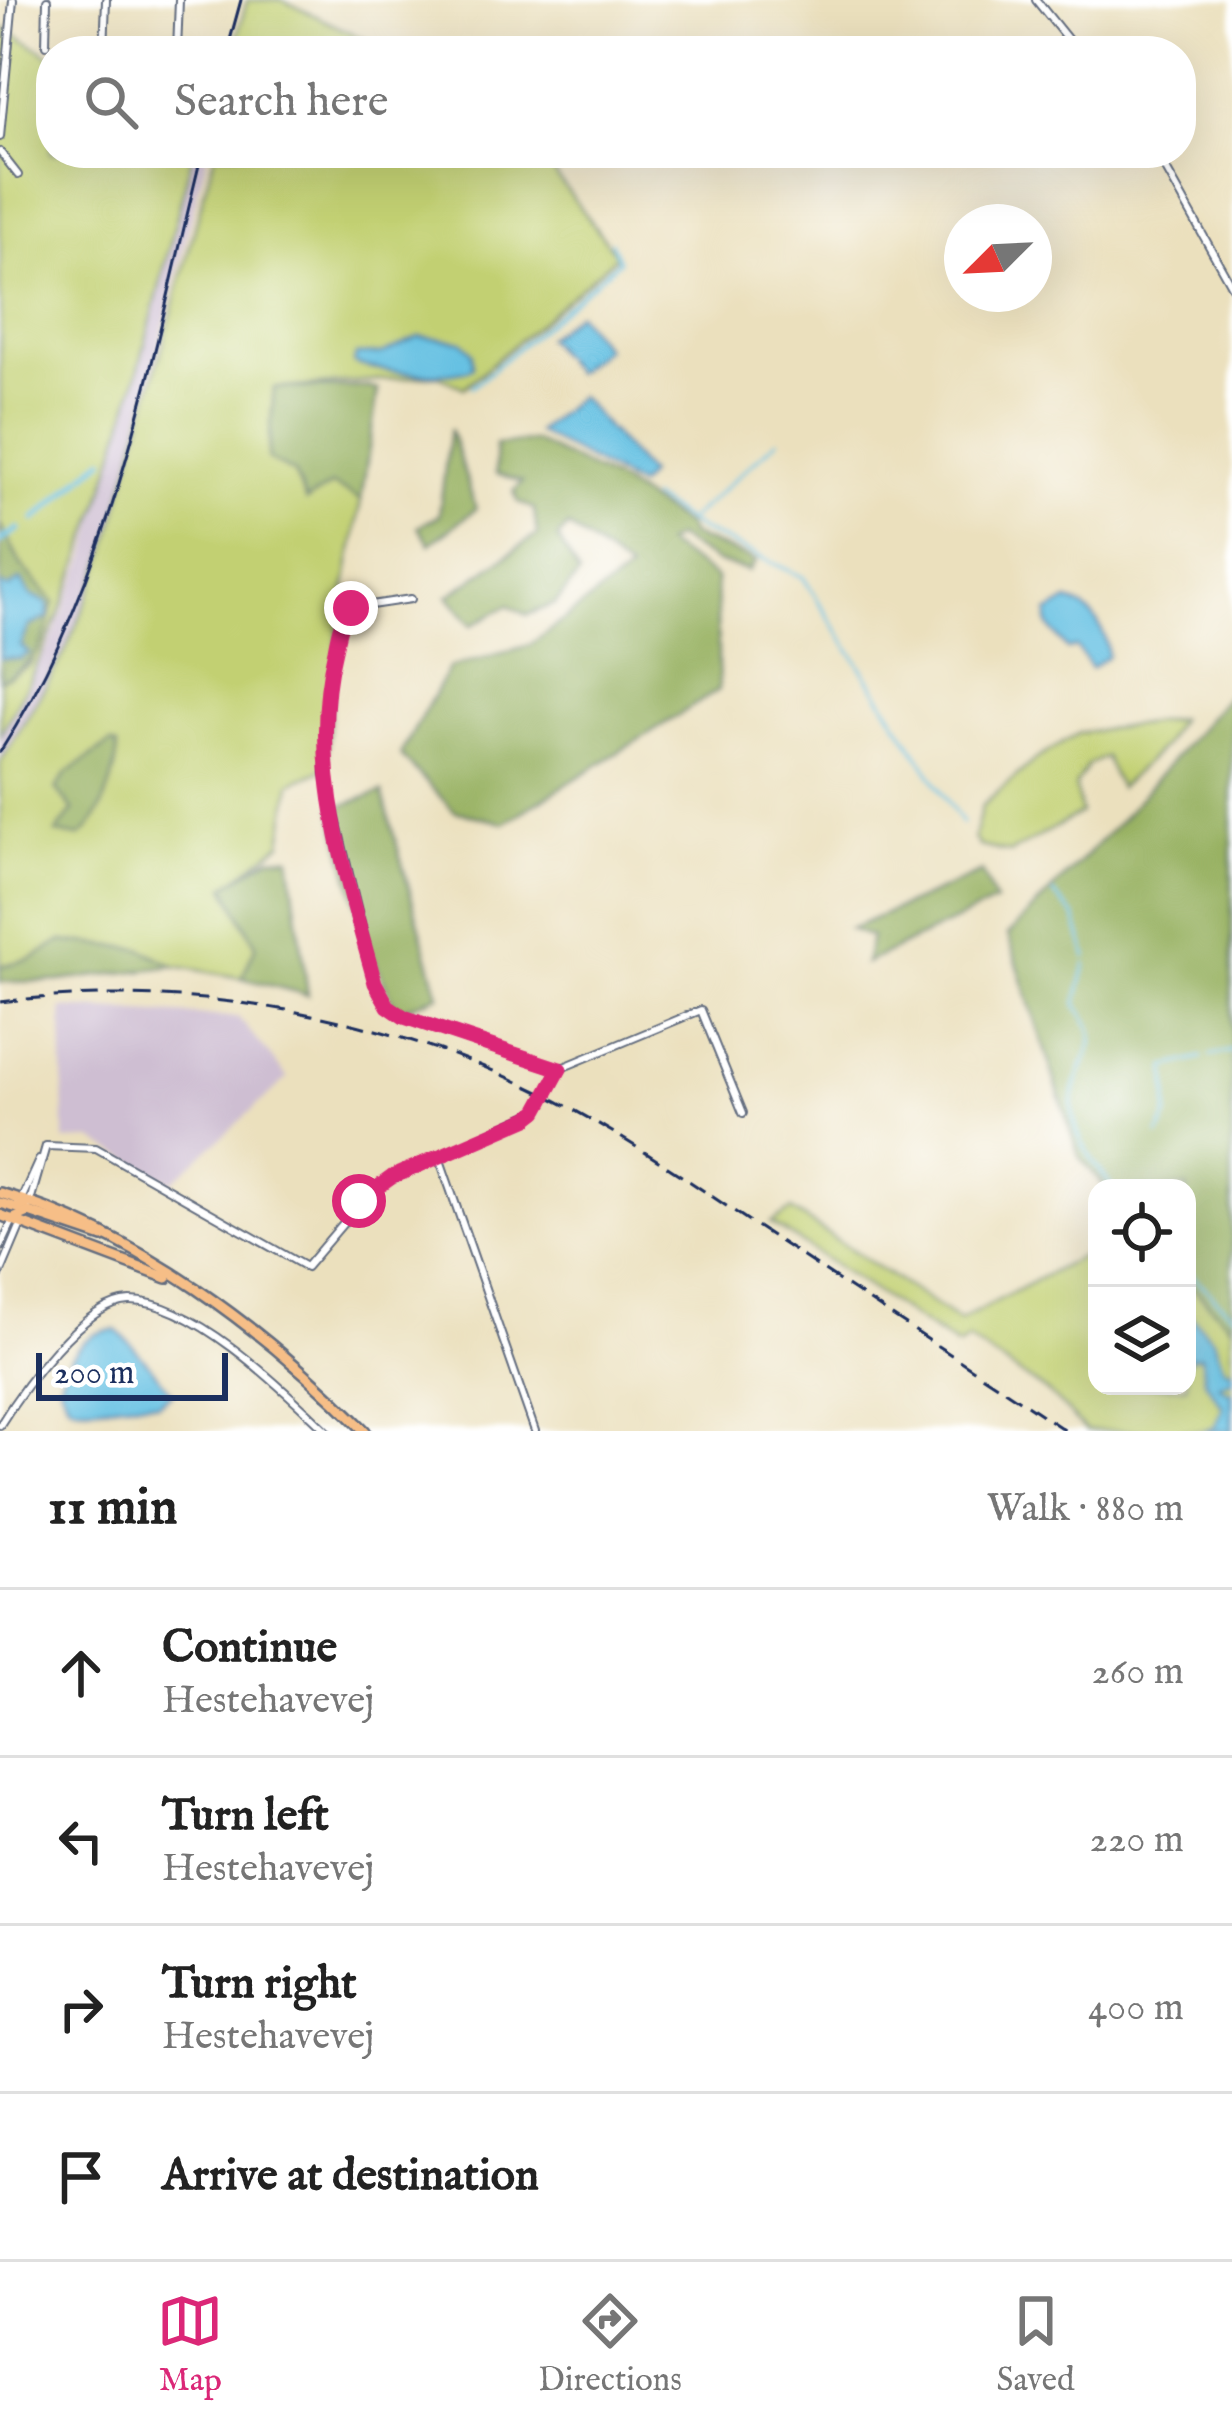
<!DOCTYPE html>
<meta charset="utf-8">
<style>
:root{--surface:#fff;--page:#f6f6f6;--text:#222;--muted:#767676;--line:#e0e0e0;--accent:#db2777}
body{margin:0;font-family:"IM FELL English",serif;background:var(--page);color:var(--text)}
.controls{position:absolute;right:36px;bottom:36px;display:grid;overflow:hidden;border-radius:24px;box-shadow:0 12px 48px #0002}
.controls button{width:108px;height:108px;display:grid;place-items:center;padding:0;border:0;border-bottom:3px solid var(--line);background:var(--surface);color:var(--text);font:60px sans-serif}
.compass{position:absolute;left:944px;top:204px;width:108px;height:108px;border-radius:50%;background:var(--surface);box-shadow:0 12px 48px #0002;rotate:246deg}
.scale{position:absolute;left:36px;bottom:30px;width:192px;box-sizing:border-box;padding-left:12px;border:6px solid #1b2f5e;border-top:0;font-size:33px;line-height:42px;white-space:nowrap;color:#1b2f5e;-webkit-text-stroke:9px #fff;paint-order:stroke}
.stop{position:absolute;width:36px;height:36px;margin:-27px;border:9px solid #db2777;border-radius:50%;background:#fff}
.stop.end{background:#db2777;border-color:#fff;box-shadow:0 3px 12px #0008}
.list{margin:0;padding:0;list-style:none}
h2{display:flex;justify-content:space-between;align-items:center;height:156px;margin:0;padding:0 48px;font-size:51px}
h2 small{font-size:39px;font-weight:400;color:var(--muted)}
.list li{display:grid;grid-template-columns:78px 1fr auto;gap:36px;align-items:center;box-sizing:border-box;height:168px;padding:0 48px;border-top:3px solid var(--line)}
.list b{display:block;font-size:45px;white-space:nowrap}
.list p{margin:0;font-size:39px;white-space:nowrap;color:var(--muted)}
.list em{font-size:39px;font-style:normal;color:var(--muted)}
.icon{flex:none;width:66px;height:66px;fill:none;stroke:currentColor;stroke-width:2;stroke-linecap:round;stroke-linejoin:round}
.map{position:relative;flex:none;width:1232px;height:1431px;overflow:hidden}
.search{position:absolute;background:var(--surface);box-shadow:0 12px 48px #0002;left:36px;right:36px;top:36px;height:132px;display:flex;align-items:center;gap:30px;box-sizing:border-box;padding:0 42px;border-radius:48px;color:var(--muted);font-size:45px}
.sheet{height:828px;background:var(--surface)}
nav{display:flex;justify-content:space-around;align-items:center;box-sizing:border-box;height:168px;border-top:3px solid var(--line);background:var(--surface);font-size:33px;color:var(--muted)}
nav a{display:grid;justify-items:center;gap:6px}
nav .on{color:var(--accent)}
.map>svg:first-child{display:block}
.industrial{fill:#cebed2}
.green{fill:#c2d072;stroke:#6e8068;stroke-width:3}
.forest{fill:#99b264;stroke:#5a7061;stroke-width:3}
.water{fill:#64c0e2;stroke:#4078a0;stroke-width:3}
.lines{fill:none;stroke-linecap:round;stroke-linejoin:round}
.stream{stroke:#64c0e2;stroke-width:3}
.canal{stroke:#64c0e2;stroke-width:6}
.minor-casing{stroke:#646d7f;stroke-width:10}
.major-casing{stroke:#646d7f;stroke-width:14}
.minor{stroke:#fff;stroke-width:6}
.major{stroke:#f6be87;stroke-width:9}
.tram{stroke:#1b2f5e;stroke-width:3}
.rail{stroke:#1b2f5e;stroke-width:3;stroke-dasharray:18 9;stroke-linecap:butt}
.minor-bridge-casing{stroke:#646d7f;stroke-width:10;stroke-linecap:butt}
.minor-bridge{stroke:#fff;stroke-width:6}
.route{stroke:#db2777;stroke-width:15}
</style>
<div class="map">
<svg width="1232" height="1431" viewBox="0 0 1232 1431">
<rect width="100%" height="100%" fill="#fff"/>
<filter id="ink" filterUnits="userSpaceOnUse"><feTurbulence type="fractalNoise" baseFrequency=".00833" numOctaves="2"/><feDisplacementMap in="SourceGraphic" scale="24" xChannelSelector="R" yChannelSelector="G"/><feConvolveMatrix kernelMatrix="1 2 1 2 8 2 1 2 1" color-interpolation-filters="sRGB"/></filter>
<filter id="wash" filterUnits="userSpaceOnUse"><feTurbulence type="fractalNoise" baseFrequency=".004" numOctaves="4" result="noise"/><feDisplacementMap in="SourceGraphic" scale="48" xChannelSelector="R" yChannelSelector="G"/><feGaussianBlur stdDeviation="2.7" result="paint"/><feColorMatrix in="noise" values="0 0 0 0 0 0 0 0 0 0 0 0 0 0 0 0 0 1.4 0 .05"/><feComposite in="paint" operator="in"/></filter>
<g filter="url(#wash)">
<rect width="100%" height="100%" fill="#ebe0bd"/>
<g class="industrial">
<polygon points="193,153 208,153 105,557 64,654 0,763 0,735 48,647 88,551"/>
<polygon points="62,1008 238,1017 288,1078 172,1182 92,1140 64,1141"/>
</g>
<g class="green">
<polygon points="247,0 282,0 370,42 374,51 233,51"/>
<path d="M5,28L51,56V153H193C141,352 104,555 0,735V680L30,665L54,603L21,565L0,524V80Z"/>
<polygon points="215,153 539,153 617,256 464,388 437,375 274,389 268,459 294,473 306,501 332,485 361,500 337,638 326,768 291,783 282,843 225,887 256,945 242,978 175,966 142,949 62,941 31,959 0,966 0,763 64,654 105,557"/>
<polygon points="1178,719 1163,746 1119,788 1105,757 1088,765 1075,786 1081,813 1010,853 979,846 974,838 982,806 1035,760 1079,733"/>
<polygon points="791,1210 959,1321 1097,1248 1097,1386 1187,1386 1187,1282 1232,1327 1232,1431 1086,1431 1050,1394 968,1340 958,1347 771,1223"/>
</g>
<g class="forest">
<polygon points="367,387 378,390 361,500 332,485 306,501 294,473 268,459 274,388"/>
<polygon points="450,429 476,509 430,544 418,527 439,515"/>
<polygon points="534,441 622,484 687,526 690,535 756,561 748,571 717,562 676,538 665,544 716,578 719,690 504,823 454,811 400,755 449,668 530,645 629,571 568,526 558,538 579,575 555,604 527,615 509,605 472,625 448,596 537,535 534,509 518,502 514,491 522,482 496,474 495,445"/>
<path d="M0,524L21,565L54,602C44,644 40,661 0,680Z"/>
<polygon points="1232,691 1232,1327 1187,1282 1187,1188 1106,1188 1079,1156 1008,935 1116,825"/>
<path d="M111,743L117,746C119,770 99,827 78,837L56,833L73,810L56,789L67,773Z"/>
<polygon points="382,792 439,995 397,1011 368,946 332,809"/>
<polygon points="271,857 290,857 308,995 242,978 256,945 225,886"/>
<polygon points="982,872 995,902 865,963 871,937 850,929"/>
<polygon points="62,941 142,949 175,966 59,981 0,982 0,966 31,959"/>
</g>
<g class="water">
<polygon points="577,313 605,348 574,373 546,338"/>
<path d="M419,336L462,341L472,352L473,367C454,380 376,372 354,363L356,355L382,354Z"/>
<polygon points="579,396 648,474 638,486 537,432"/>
<polygon points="21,580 31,596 48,603 48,618 29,626 21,646 29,653 20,659 0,658 0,585 9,588"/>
<path d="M1068,601C1094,608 1106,630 1108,656L1091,668L1076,647L1067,649L1048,625V613Z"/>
<polygon points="1187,1312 1214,1340 1223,1366 1232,1371 1232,1379 1219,1385 1232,1394 1232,1431 1205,1431 1215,1426 1223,1407 1204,1379 1201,1356 1191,1357 1187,1365"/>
<path d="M116,1330C124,1335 169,1386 171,1394L158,1403C126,1398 94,1412 69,1404L59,1386C65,1358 85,1330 116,1330Z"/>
</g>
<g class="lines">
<g class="stream">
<polyline points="472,387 619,261 611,242"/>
<polyline points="651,498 699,529 803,577 962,823"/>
<polyline points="690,519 778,440"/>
<polyline points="1053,893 1075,917 1087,957"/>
<path d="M1086,964L1076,1005C1109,1044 1083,1050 1074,1092C1066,1129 1092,1161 1113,1188"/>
<polyline points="1210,1056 1232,1051"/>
<polyline points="1159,1135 1168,1114 1167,1067 1202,1058"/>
<polyline points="1187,1270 1232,1314"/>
</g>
<g class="canal">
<polyline points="87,474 104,459"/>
<polyline points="35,519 82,478"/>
<polyline points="0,541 19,529"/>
</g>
</g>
</g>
<g filter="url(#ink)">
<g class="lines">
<defs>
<g id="minor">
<polyline points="1036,0 1077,51"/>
<polyline points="46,45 47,0"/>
<polyline points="104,51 106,0"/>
<polyline points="177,51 179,0"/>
<polyline points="0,137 13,0"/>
<polyline points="0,152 18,175"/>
<polyline points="1157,153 1232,287"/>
<polyline points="411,599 351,608 343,615 329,673 325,773 375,983 388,1006 404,1017 559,1069"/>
<polyline points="554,1079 559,1069 701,1010 743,1113"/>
<polyline points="20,1202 39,1160"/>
<polyline points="29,1205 46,1146 96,1148 306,1267 374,1187 439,1157"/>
<polyline points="0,1248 13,1220"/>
<polyline points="0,1274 22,1222"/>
<path d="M0,1425C22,1389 83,1302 130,1301C193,1301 283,1389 327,1431"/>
<polyline points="535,1431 439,1157 537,1111"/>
</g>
<g id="major">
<path d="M0,1193C138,1233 265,1330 365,1431"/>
<polyline points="0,1203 18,1208 29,1203"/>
<polyline points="0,1215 167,1278"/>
<polyline points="13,1219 29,1212 103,1237"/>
</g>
</defs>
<use href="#minor" class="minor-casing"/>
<use href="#major" class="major-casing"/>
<use href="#minor" class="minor"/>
<use href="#major" class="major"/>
<g class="tram">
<polyline points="227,51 241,0"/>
<path d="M0,752C116,572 151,358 202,153"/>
</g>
<path class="rail" d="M0,1002C178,980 369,1010 531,1088C611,1126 682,1177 755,1225C859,1294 962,1362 1066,1431"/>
<defs>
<polyline id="minor-bridge" points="537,1111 554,1079"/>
</defs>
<use href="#minor-bridge" class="minor-bridge-casing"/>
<use href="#minor-bridge" class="minor-bridge"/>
</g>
</g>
<g class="lines" filter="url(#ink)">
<path class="route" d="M351,608C340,619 338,635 335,650C307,762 346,876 375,983L388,1006L404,1017L560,1069L537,1111L528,1118L392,1177L359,1201"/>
</g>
</svg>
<div class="controls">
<button><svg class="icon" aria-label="locate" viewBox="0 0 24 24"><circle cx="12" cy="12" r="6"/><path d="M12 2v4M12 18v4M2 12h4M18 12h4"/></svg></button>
<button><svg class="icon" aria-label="layers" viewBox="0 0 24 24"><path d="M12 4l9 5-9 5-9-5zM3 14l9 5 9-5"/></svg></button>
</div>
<svg class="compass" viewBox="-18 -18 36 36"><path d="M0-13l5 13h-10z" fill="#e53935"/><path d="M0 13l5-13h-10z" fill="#767676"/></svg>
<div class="scale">200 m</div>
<div class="stop" style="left:359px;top:1201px"></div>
<div class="stop end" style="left:351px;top:608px"></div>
<div class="search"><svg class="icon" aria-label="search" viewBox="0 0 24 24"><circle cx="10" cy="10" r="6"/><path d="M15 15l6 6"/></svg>Search here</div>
</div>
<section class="sheet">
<h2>11 min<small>Walk · 880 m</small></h2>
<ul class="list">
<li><svg class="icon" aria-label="ahead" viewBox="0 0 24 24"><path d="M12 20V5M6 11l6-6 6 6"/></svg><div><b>Continue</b><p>Hestehavevej</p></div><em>260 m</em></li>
<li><svg class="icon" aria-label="left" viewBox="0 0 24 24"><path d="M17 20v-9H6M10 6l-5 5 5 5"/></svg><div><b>Turn left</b><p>Hestehavevej</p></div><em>220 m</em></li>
<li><svg class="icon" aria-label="right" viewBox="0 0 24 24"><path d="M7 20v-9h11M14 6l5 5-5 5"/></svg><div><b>Turn right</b><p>Hestehavevej</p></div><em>400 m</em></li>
<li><svg class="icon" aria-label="arrive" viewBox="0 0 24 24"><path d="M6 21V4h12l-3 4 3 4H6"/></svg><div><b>Arrive at destination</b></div></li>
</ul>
</section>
<nav>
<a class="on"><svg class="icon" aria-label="map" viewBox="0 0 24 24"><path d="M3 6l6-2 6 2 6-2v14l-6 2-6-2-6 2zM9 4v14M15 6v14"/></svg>Map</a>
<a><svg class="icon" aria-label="directions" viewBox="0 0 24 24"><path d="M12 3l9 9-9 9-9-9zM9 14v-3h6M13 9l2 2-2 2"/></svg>Directions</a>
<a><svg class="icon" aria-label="saved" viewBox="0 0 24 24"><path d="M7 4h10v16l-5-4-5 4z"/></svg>Saved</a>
</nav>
